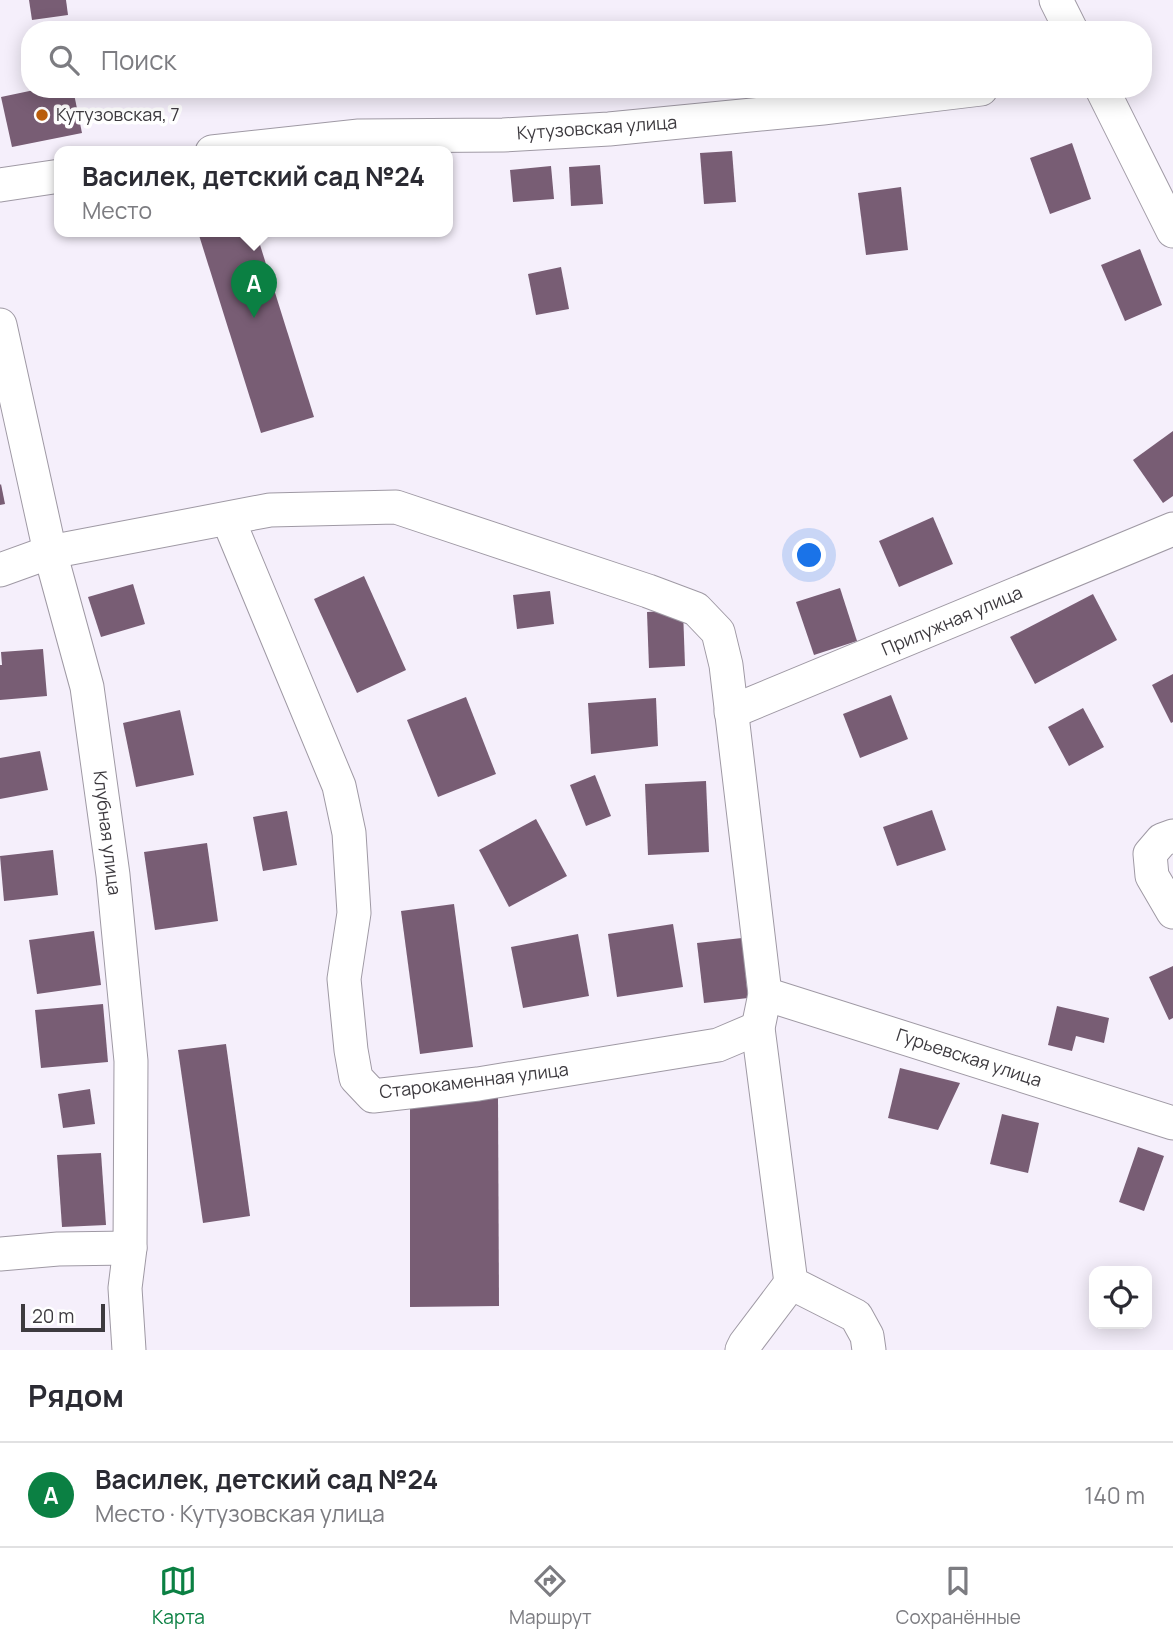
<!DOCTYPE html>
<html lang="ru">
<meta charset="utf-8">
<style>
:root{--surface:#fff;--page:#f2f2f3;--text:#2b2b33;--muted:#7c7c81;--line:#e1e1e2;--accent:#0b8043}
body{margin:0;font-family:Manrope,sans-serif;background:var(--page);color:var(--text)}
.controls{position:absolute;right:21px;bottom:21px;display:grid;overflow:hidden;border-radius:14px;box-shadow:0 4px 18px #0003}
.controls button{width:63px;height:63px;display:grid;place-items:center;padding:0;border:0;border-bottom:2px solid var(--line);background:var(--surface);color:var(--text);font:35px sans-serif}
.scale{position:absolute;left:21px;bottom:18px;width:84px;box-sizing:border-box;padding-left:7px;border:4px solid #3d3a3f;border-top:0;font-size:19px;line-height:24px;white-space:nowrap;color:#3d3a3f;-webkit-text-stroke:5px #fff;paint-order:stroke}
.you{position:absolute;left:810px;top:556px;width:24px;height:24px;margin:-18px;border:5px solid #fff;border-radius:50%;background:#1a73e8;box-shadow:0 0 0 10px #1a73e833}
.badge{display:grid;place-items:center;width:46px;height:46px;border-radius:50%;background:var(--accent);color:#fff;font-size:23px;font-weight:700}
.pin{position:absolute;translate:-50% -58px;filter:drop-shadow(0 2px 4px #0008)}
.pin::after{content:'';position:absolute;top:37px;width:24px;height:21px;background:inherit;clip-path:polygon(0 0,100% 0,50% 100%)}
.popup{position:absolute;left:54px;top:146px;width:399px;height:91px;box-sizing:border-box;display:grid;place-content:center;border-radius:14px;background:var(--surface);filter:drop-shadow(0 2px 5px #0005);font-size:23px;white-space:nowrap;color:var(--muted)}
.popup b{font-size:26px;color:var(--text)}
.popup::after{content:'';position:absolute;left:50%;top:100%;margin-left:-14px;border:14px solid transparent;border-top-color:var(--surface)}
.list{margin:0;padding:0;list-style:none}
h2{display:flex;justify-content:space-between;align-items:center;height:91px;margin:0;padding:0 28px;font-size:30px}
h2 small{font-size:23px;font-weight:400;color:var(--muted)}
.list li{display:grid;grid-template-columns:46px 1fr auto;gap:21px;align-items:center;box-sizing:border-box;height:105px;padding:0 28px;border-top:2px solid var(--line)}
.list b{display:block;font-size:26px;white-space:nowrap}
.list p{margin:0;font-size:23px;white-space:nowrap;color:var(--muted)}
.list em{font-size:23px;font-style:normal;color:var(--muted)}
.icon{flex:none;width:38px;height:38px;fill:none;stroke:currentColor;stroke-width:2;stroke-linecap:round;stroke-linejoin:round}
.map{position:relative;flex:none;width:1173px;height:1350px;overflow:hidden}
.search{position:absolute;background:var(--surface);box-shadow:0 4px 18px #0003;left:21px;right:21px;top:21px;height:77px;display:flex;align-items:center;gap:18px;box-sizing:border-box;padding:0 24px;border-radius:28px;color:var(--muted);font-size:26px}
.sheet{height:196px;background:var(--surface)}
nav{display:flex;justify-content:space-around;align-items:center;box-sizing:border-box;height:98px;border-top:2px solid var(--line);background:var(--surface);font-size:19px;color:var(--muted)}
nav a{display:grid;justify-items:center;gap:4px}
nav .on{color:var(--accent)}
.map>svg:first-child{display:block}
.building{fill:#785d74}
.lines{fill:none;stroke-linecap:round;stroke-linejoin:round}
.minor-casing{stroke:#9f99a4;stroke-width:35}
.minor{stroke:#fff;stroke-width:33}
.poi-dot{fill:#bb5e0c;stroke:#fff;stroke-width:2.5}
.labels{text-anchor:middle;stroke-width:7;stroke-linejoin:round;paint-order:stroke}
.poi-label{font-size:18px;fill:#3d3a3f;stroke:#fff;text-anchor:start}
.street-label{font-size:18px;fill:#3d3a3f;stroke:#fff}
</style>
<div class="map">
<svg width="1173" height="1350" viewBox="0 0 1173 1350">
<rect width="100%" height="100%" fill="#f5effb"/>
<g class="building">
<polygon points="29,0 66,0 68,15 32,20"/>
<polygon points="39,89 73,89 82,133 12,147 1,97"/>
<polygon points="1072,143 1091,199 1050,214 1030,158"/>
<polygon points="732,151 736,202 704,204 700,153"/>
<polygon points="600,165 603,204 571,206 569,167"/>
<polygon points="551,166 554,199 513,202 510,170"/>
<polygon points="901,187 908,250 866,255 858,193"/>
<polygon points="198,232 256,232 314,417 261,433"/>
<polygon points="1140,249 1162,305 1125,321 1101,265"/>
<polygon points="561,267 569,309 536,315 528,274"/>
<polygon points="1173,431 1173,496 1163,503 1133,460"/>
<polygon points="1,484 5,504 0,505 0,485"/>
<polygon points="933,517 953,564 899,587 879,541"/>
<polygon points="364,576 406,670 357,693 314,599"/>
<polygon points="133,584 145,624 101,637 88,597"/>
<polygon points="840,588 857,641 814,655 796,602"/>
<polygon points="550,591 554,624 517,629 513,595"/>
<polygon points="1093,594 1117,640 1035,684 1010,637"/>
<polygon points="683,610 685,666 649,668 647,612"/>
<polygon points="43,649 47,696 0,700 0,665 2,665 1,652"/>
<polygon points="1173,674 1173,722 1171,723 1152,685"/>
<polygon points="891,695 908,739 860,758 843,714"/>
<polygon points="466,697 496,774 438,797 407,720"/>
<polygon points="656,698 658,746 591,754 588,703"/>
<polygon points="1083,708 1104,747 1069,766 1048,727"/>
<polygon points="180,710 194,775 136,787 123,723"/>
<polygon points="40,751 48,790 0,799 0,758"/>
<polygon points="595,775 611,816 586,826 570,785"/>
<polygon points="706,781 709,852 648,855 645,784"/>
<polygon points="932,810 946,850 897,866 883,827"/>
<polygon points="287,811 297,865 263,871 253,817"/>
<polygon points="536,819 567,876 509,907 479,850"/>
<polygon points="207,843 218,921 155,930 144,852"/>
<polygon points="53,850 58,895 4,901 0,856"/>
<polygon points="454,904 473,1047 420,1054 401,911"/>
<polygon points="673,924 683,987 617,997 608,934"/>
<polygon points="94,931 101,985 37,994 29,940"/>
<polygon points="578,934 589,996 523,1008 511,947"/>
<polygon points="742,938 748,998 704,1003 697,943"/>
<polygon points="1173,966 1173,1018 1169,1020 1149,977"/>
<polygon points="103,1004 108,1062 41,1068 35,1010"/>
<polygon points="1057,1006 1109,1018 1104,1043 1076,1036 1072,1051 1048,1045"/>
<polygon points="226,1044 250,1216 203,1223 178,1050"/>
<polygon points="900,1068 960,1083 938,1130 888,1118"/>
<polygon points="90,1089 95,1124 63,1128 58,1094"/>
<polygon points="410,1098 498,1098 499,1306 410,1307"/>
<polygon points="1002,1114 1039,1123 1028,1173 990,1164"/>
<polygon points="1138,1147 1164,1156 1144,1211 1119,1202"/>
<polygon points="101,1153 106,1225 62,1227 57,1155"/>
</g>
<g class="lines">
<defs>
<g id="minor">
<polyline points="1056,0 1071,30"/>
<polyline points="1102,89 1173,231"/>
<polyline points="212,152 359,136 503,135 609,129 823,108 981,89"/>
<polyline points="0,185 60,176"/>
<polyline points="0,325 50,552 87,687 113,875 131,1061 130,1248 125,1288 129,1350"/>
<polyline points="228,519 339,786 349,833 354,913 344,979 351,1050 356,1078 373,1096 478,1084 718,1045 758,1028"/>
<polyline points="0,570 50,552 270,510 396,507 648,591 696,609 718,632 726,665 765,994 758,1028 791,1283 856,1316 867,1336 869,1350"/>
<polyline points="731,712 1173,529"/>
<polyline points="1173,836 1162,840 1150,854 1152,876 1173,912"/>
<polyline points="765,994 1173,1123"/>
<polyline points="0,1254 58,1249 130,1248"/>
<polyline points="742,1350 745,1344 791,1283"/>
</g>
</defs>
<use href="#minor" class="minor-casing"/>
<use href="#minor" class="minor"/>
</g>
<circle class="poi-dot" cx="42" cy="115" r="7"/>
<g class="labels">
<g class="poi-label">
<text x="56" y="121">Кутузовская, 7</text>
</g>
<g class="street-label">
<text transform="translate(597 128) rotate(-4)" y="6">Кутузовская улица</text>
<text transform="translate(952 621) rotate(-23)" y="6">Прилужная улица</text>
<text transform="translate(107 833) rotate(83)" y="6">Клубная улица</text>
<text transform="translate(969 1058) rotate(18)" y="6">Гурьевская улица</text>
<text transform="translate(474 1081) rotate(-7)" y="6">Старокаменная улица</text>
</g>
</g>
</svg>
<div class="controls">
<button><svg class="icon" aria-label="locate" viewBox="0 0 24 24"><circle cx="12" cy="12" r="6"/><path d="M12 2v4M12 18v4M2 12h4M18 12h4"/></svg></button>
</div>
<div class="scale">20 m</div>
<div class="you"></div>
<div class="pin badge" style="left:254px;top:318px">A</div>
<div class="popup"><b>Василек, детский сад №24</b>Место</div>
<div class="search"><svg class="icon" aria-label="search" viewBox="0 0 24 24"><circle cx="10" cy="10" r="6"/><path d="M15 15l6 6"/></svg>Поиск</div>
</div>
<section class="sheet">
<h2>Рядом<small></small></h2>
<ul class="list">
<li><span class="badge">A</span><div><b>Василек, детский сад №24</b><p>Место · Кутузовская улица</p></div><em>140 m</em></li>
</ul>
</section>
<nav>
<a class="on"><svg class="icon" aria-label="map" viewBox="0 0 24 24"><path d="M3 6l6-2 6 2 6-2v14l-6 2-6-2-6 2zM9 4v14M15 6v14"/></svg>Карта</a>
<a><svg class="icon" aria-label="directions" viewBox="0 0 24 24"><path d="M12 3l9 9-9 9-9-9zM9 14v-3h6M13 9l2 2-2 2"/></svg>Маршрут</a>
<a><svg class="icon" aria-label="saved" viewBox="0 0 24 24"><path d="M7 4h10v16l-5-4-5 4z"/></svg>Сохранённые</a>
</nav>
